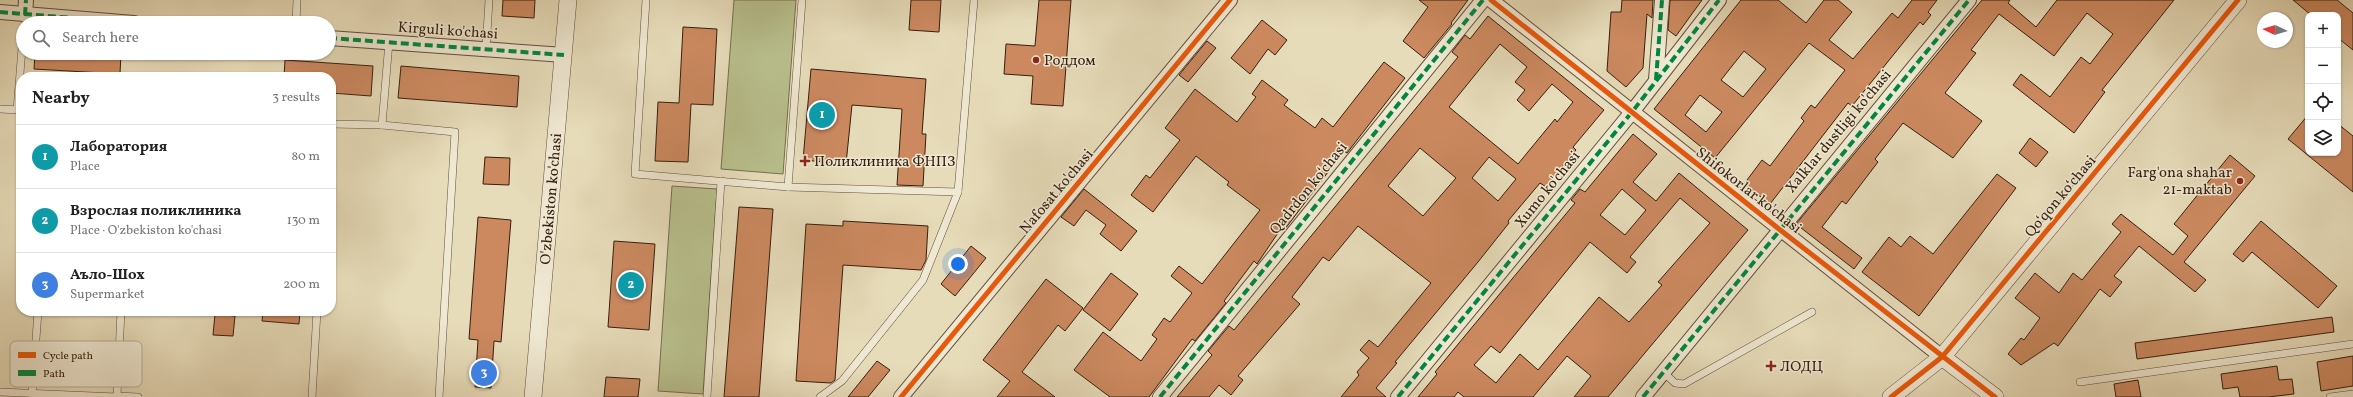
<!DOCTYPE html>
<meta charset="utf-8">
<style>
:root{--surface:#fff;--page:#f2f2f2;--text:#222;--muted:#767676;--line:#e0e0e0;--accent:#8f2418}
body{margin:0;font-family:Vollkorn,serif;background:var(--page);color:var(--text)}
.controls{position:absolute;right:12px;top:12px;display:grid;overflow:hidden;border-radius:8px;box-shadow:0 1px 3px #0004}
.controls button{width:36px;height:36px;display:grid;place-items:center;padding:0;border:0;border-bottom:1px solid var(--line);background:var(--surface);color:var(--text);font:20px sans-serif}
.compass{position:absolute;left:2257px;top:12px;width:36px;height:36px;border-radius:50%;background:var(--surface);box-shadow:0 1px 3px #0004;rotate:274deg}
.you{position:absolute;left:958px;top:264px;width:14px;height:14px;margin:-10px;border:3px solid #fff;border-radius:50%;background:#1a73e8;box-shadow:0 0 0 6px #1a73e833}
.badge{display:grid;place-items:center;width:26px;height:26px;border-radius:50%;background:var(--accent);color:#fff;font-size:13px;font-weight:700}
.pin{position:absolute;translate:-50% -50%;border:2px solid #fff;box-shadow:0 1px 4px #0006}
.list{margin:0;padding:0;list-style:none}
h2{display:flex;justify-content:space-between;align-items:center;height:52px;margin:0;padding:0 16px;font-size:17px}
h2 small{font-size:13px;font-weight:400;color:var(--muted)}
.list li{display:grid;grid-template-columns:26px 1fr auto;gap:12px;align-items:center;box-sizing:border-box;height:64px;padding:0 16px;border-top:1px solid var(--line)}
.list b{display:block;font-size:15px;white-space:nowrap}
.list p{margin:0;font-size:13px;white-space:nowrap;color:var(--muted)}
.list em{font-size:13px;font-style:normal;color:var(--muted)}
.icon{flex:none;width:22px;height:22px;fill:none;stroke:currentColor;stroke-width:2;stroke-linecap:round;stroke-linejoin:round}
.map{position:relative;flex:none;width:2353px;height:397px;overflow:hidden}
.search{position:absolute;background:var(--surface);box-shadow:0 1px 3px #0004;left:16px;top:16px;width:320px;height:44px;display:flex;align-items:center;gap:10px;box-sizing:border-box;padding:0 14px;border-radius:22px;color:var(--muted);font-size:15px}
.panel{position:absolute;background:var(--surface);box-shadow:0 1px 3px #0004;left:16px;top:72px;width:320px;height:244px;border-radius:16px}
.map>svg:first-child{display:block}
.green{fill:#b8bf8d;stroke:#766f4e}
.building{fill:#cc8960;stroke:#351f0e;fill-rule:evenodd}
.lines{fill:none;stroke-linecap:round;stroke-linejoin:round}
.service-casing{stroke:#624e39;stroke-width:8}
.minor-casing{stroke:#624e39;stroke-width:16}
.tertiary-casing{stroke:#624e39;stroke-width:18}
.service{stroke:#efe8d2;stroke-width:7}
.minor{stroke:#efe8d2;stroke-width:14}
.tertiary{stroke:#efe8d2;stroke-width:17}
.quiet{stroke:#00873e;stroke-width:4;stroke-dasharray:8 4;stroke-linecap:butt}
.cycleway-casing{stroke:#efe8d2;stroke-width:8}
.cycleway{stroke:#e8590c;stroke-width:5}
.poi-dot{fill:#8f2418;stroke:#efe8d2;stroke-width:1.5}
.labels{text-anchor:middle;stroke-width:3;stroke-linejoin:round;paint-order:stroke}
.street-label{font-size:15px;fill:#351f0e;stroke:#efe8d2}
.poi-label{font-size:15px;fill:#351f0e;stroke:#efe8d2;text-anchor:start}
.key{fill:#efe8d2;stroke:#b7ac97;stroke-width:1}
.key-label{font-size:11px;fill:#351f0e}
</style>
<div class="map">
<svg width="2353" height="397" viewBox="0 0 2353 397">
<rect width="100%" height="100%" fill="#e7dcba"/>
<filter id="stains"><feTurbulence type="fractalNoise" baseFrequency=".005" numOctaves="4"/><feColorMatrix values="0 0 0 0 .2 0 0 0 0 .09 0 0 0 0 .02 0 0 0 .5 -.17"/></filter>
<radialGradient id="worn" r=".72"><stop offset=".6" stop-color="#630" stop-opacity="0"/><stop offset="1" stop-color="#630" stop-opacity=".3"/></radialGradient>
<g class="green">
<polygon points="734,0 796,0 783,174 721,169"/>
<polygon points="672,186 717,189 703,394 658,391"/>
</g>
<g class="building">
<polygon points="503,0 535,0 534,18 502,16"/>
<polygon points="911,0 941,0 939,32 909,30"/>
<polygon points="1039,0 1071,0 1063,106 1031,104 1033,76 1004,74 1006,44 1035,46"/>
<polygon points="1419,0 1468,0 1451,23 1452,24 1424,58 1403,41 1428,7"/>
<polygon points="1622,0 1653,0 1652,18 1647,14 1643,68 1626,87 1607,71 1611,12 1621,12"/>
<polygon points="1670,0 1702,0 1676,36 1668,30"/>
<path d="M1741,0H1778L1806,23L1824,0H1838L1852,12L1829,40L1853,59L1892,13L1898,18L1912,0H1937L1928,12L1931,15L1923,25L1920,22L1852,106L1848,103L1770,204L1744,184L1762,160L1770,166L1804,121L1801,118L1811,105L1815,108L1845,70L1809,43L1715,158L1654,109ZM1744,51L1766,69L1743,97L1721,80ZM1700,95L1722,112L1706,132L1685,115Z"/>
<polygon points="1982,0 2010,0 2008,3 2036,27 2057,0 2174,0 2102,90 2105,92 2074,133 2013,85 2021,74 2050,97 2081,57 2090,64 2113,34 2087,13 2054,56 1999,14 1971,50 1976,53 1945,93 1982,121 1953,158 1903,123 1875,159 1878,162 1846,204 1842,201 1822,227 1862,258 1854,269 1796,224"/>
<polygon points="2293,0 2337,0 2353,13 2353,50 2338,38 2338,15 2311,15"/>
<path d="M1488,16L1604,110L1573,147L1576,150L1546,187L1540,183L1508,221L1509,223L1478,262L1395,362L1397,363L1376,388L1386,397H1341L1359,375L1357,372L1369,358L1360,350L1369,340L1378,347L1431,283L1358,226L1329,261L1323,257L1292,297L1300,304L1238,376L1243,380L1231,395L1219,385L1209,397H1177L1212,355L1208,351L1229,326L1234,330L1458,57L1452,52L1465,35L1470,39ZM1500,44L1527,67L1515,82L1525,90L1517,100L1529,111L1552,84L1573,102L1557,122L1555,119L1518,164L1449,107ZM1420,148L1456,178L1423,216L1388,186ZM1489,157L1516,179L1498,201L1472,178Z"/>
<polygon points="1262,20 1287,40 1275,55 1268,49 1250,74 1231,58"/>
<polygon points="683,27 717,29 713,105 691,104 688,162 655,161 658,102 679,103"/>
<polygon points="1207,41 1216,48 1188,82 1179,75"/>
<polygon points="35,53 121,53 120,74 34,69"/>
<polygon points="285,60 373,66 371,96 331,93 331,77 284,77"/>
<polygon points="1384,62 1405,78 1347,153 1344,151 1285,229 1282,227 1257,264 1254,261 1224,301 1226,303 1195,341 1192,339 1149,397 1110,397 1074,370 1103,332 1141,361 1157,339 1152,335 1164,318 1170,322 1192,293 1171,276 1179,266 1202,284 1260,210 1227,185 1229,182 1196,156 1153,212 1131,195 1146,175 1150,178 1180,140 1165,128 1195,89 1237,122 1256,97 1252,94 1262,80 1288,100 1284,105 1315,128 1322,118 1333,127"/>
<polygon points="401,66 519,76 517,107 398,98"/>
<polygon points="811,69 926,79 922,134 926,134 923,186 897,185 902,109 852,105 846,164 803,160"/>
<polygon points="2308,115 2308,153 2338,153 2338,124 2353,136 2353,192 2288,139"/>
<path d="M1633,134L1657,154L1633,182L1656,201L1679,173L1748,230L1608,397H1574L1591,376L1567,356L1533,397H1464L1458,392L1454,397H1418L1437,374L1435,372L1575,203L1571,200L1580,189L1585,192ZM1622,189L1646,210L1625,235L1600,215ZM1680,198L1710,223L1658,282L1662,285L1629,322L1599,297L1538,370L1520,354L1496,383L1474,365L1491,346L1500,353L1590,242L1627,273L1636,262L1630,257Z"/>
<polygon points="2030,138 2048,152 2036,167 2019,153"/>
<polygon points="2230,155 2255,176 2184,262 2206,280 2195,292 2139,246 2114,276 2122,282 2110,297 2100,289 2058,346 2054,343 2021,365 2008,354 2021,338 2024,340 2040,318 2015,298 2035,273 2059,293 2073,273 2082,280 2121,232 2112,224 2121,214 2173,255 2188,236 2174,224"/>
<polygon points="485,157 510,158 509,185 483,184"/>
<polygon points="1997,174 2016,188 1919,316 1862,272 1889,237 1901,247 1910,236 1933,254"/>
<polygon points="1084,189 1137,231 1121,251 1100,234 1106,225 1086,210 1074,226 1061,217"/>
<polygon points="739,207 773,209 759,397 724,397"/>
<polygon points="478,217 511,220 501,342 494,341 491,388 475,387 478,340 469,339"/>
<polygon points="843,221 928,226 926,260 921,270 843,265 835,380 831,383 796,381 806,224 843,226"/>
<polygon points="2261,221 2337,286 2318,308 2252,252 2243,262 2233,254"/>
<polygon points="614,241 655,244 649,330 608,327"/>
<polygon points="971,246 986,258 955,296 941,284"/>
<polygon points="1111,273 1138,294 1110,331 1083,310"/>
<polygon points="1046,279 1083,308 1065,331 1058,325 1022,372 1055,397 997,397 1010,381 983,360"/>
<polygon points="263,311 300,311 299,324 262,321"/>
<polygon points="215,314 235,316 233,336 213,335"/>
<polygon points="2332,317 2334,332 2137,359 2135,343"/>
<polygon points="2353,356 2353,386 2321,391 2317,362"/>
<polygon points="877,361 890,370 868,397 848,397"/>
<polygon points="2277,366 2279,380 2292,379 2294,394 2268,397 2240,397 2238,387 2223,389 2221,374"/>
<polygon points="606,377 640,379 638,397 604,397"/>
<polygon points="2138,380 2141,397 2116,397 2114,384"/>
</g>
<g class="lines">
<defs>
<g id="service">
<polyline points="646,0 635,174 788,187 802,0"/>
<polyline points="296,23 297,0"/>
<polyline points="486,49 489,0"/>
<polyline points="0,109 20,110"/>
<polyline points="17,110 23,36"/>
<polyline points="331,124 382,125 455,132 439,397"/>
<polyline points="382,125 389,42"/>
<polyline points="788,187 958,192 923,280 842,381 820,397"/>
<polyline points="958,192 974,0"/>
<polyline points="121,311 117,396 138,397"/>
<polyline points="1663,372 1675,383 1684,384 1812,312"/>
<polyline points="2080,382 2353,344"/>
<polyline points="0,392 117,397"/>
<polyline points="32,394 38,311"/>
<polyline points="707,396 721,181"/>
<polyline points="312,397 317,311"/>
<polyline points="2330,397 2353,394"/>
</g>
<g id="minor">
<polyline points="1491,0 1942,357"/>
<polyline points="0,12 134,23"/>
<polyline points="25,15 26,0"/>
<polyline points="329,38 564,55"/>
<polyline points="1656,80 1662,0"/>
<polyline points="901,397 1230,0"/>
<polyline points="1160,397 1483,0"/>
<polyline points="1398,397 1632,112 1719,0"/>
<polyline points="1643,397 1969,0"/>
</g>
<g id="tertiary">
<polyline points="1942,357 1995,397"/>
<path id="s1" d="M533,397L568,0"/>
<polyline points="1891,397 1942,357 2238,0"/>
</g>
</defs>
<use href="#service" class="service-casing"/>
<use href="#minor" class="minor-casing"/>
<use href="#tertiary" class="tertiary-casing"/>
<use href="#service" class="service"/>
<use href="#minor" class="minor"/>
<use href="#tertiary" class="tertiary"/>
<g class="quiet">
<polyline points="0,12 134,23"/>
<polyline points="25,15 26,0"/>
<polyline points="329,38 564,55"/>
<polyline points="1656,80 1662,0"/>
<polyline points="1160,397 1483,0"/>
<polyline points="1398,397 1632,112 1719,0"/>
<polyline points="1643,397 1969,0"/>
</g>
<defs>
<g id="cycleway">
<polyline points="1491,0 1779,229 1995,397"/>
<polyline points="901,397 1230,0"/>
<polyline points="1891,397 1942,357 2238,0"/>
</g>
</defs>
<use href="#cycleway" class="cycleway-casing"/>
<use href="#cycleway" class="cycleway"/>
</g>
<g class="poi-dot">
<circle cx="1036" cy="60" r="4"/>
<path d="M803 155h4v4h4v4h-4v4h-4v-4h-4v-4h4z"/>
<circle cx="2240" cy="181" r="4"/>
<path d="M1769 360h4v4h4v4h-4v4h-4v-4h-4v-4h4z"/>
</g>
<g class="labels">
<g class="street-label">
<text transform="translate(448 30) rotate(4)" y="5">Kirguli ko'chasi</text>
<text transform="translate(1838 131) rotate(-50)" y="5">Xalklar dustligi ko'chasi</text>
<text transform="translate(1308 188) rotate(-51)" y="5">Qadrdon koʻchasi</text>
<text transform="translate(1547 189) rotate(-51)" y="5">Xumo ko'chasi</text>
<text transform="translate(1749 190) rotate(38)" y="5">Shifokorlar ko'chasi</text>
<text transform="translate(1056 191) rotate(-50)" y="5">Nafosat ko'chasi</text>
<text transform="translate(2060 196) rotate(-50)" y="5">Qoʻqon koʻchasi</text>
<text dy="5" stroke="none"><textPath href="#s1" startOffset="199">O'zbekiston ko'chasi</textPath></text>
</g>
<g class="poi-label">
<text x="1044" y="65">Роддом</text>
<text x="814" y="166">Поликлиника ФНПЗ</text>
<text x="2232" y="177" text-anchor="end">Farg'ona shahar<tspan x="2232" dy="17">21-maktab</tspan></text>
<text x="1780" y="371">ЛОДЦ</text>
</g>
</g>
<rect x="10" y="341" width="132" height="46" rx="6" class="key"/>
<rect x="18" y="352" width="18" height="6" fill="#e8590c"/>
<rect x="18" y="370" width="18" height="6" fill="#00873e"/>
<g class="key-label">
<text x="43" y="359">Cycle path</text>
<text x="43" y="377">Path</text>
</g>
<rect width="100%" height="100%" filter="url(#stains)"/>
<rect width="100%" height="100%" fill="url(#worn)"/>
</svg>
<div class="controls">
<button>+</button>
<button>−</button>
<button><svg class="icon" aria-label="locate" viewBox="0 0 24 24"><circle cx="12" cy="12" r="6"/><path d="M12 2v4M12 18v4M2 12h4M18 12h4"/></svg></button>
<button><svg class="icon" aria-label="layers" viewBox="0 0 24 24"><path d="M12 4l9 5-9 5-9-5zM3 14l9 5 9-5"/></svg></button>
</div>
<svg class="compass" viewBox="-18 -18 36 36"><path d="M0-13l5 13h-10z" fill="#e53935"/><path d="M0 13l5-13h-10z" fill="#767676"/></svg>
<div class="you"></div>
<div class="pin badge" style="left:822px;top:115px;background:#0f9aa8">1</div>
<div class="pin badge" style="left:631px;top:285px;background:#0f9aa8">2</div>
<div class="pin badge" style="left:484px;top:373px;background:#3f7fe0">3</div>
<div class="search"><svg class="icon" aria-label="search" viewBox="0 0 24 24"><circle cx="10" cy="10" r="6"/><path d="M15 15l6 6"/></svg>Search here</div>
<section class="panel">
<h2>Nearby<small>3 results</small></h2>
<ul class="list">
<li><span class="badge" style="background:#0f9aa8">1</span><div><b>Лаборатория</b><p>Place</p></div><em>80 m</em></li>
<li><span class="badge" style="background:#0f9aa8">2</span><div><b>Взрослая поликлиника</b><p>Place · O'zbekiston ko'chasi</p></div><em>130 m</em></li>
<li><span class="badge" style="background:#3f7fe0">3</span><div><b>Аъло-Шох</b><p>Supermarket</p></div><em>200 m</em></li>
</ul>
</section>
</div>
